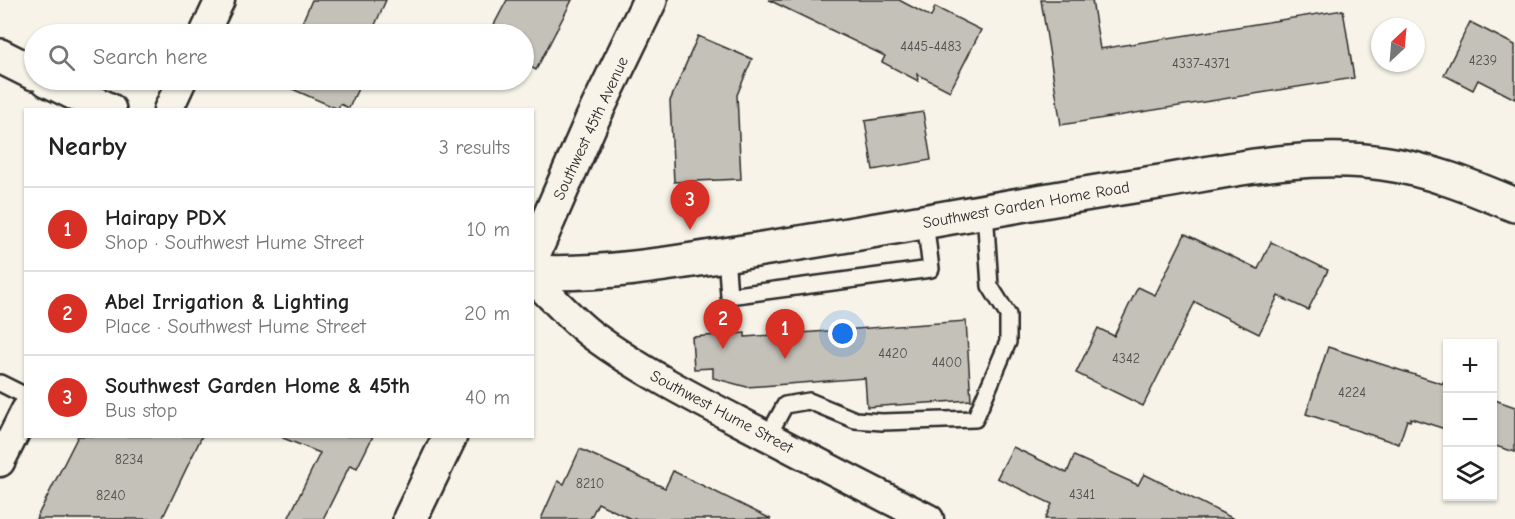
<!DOCTYPE html>
<meta charset="utf-8">
<style>
:root{--surface:#fff;--page:#f2f2f2;--text:#222;--muted:#767676;--line:#e0e0e0;--accent:#d93025}
body{margin:0;font-family:"Comic Neue",sans-serif;background:var(--page);color:var(--text)}
.controls{position:absolute;right:18px;bottom:18px;display:grid;overflow:hidden;border-radius:0px;box-shadow:0 2px 4px #0004}
.controls button{width:54px;height:54px;display:grid;place-items:center;padding:0;border:0;border-bottom:2px solid var(--line);background:var(--surface);color:var(--text);font:30px sans-serif}
.compass{position:absolute;left:1371px;top:18px;width:54px;height:54px;border-radius:50%;background:var(--surface);box-shadow:0 2px 4px #0004;rotate:26deg}
.you{position:absolute;left:843px;top:334px;width:21px;height:21px;margin:-15px;border:4px solid #fff;border-radius:50%;background:#1a73e8;box-shadow:0 0 0 9px #1a73e833}
.badge{display:grid;place-items:center;width:39px;height:39px;border-radius:50%;background:var(--accent);color:#fff;font-size:20px;font-weight:700}
.pin{position:absolute;translate:-50% -50px;filter:drop-shadow(0 2px 3px #0008)}
.pin::after{content:'';position:absolute;top:32px;width:21px;height:18px;background:inherit;clip-path:polygon(0 0,100% 0,50% 100%)}
.list{margin:0;padding:0;list-style:none}
h2{display:flex;justify-content:space-between;align-items:center;height:78px;margin:0;padding:0 24px;font-size:26px}
h2 small{font-size:20px;font-weight:400;color:var(--muted)}
.list li{display:grid;grid-template-columns:39px 1fr auto;gap:18px;align-items:center;box-sizing:border-box;height:84px;padding:0 24px;border-top:2px solid var(--line)}
.list b{display:block;font-size:22px;white-space:nowrap}
.list p{margin:0;font-size:20px;white-space:nowrap;color:var(--muted)}
.list em{font-size:20px;font-style:normal;color:var(--muted)}
.icon{flex:none;width:33px;height:33px;fill:none;stroke:currentColor;stroke-width:2;stroke-linecap:round;stroke-linejoin:round}
.map{position:relative;flex:none;width:1515px;height:519px;overflow:hidden}
.search{position:absolute;background:var(--surface);box-shadow:0 2px 4px #0004;left:24px;top:24px;width:510px;height:66px;display:flex;align-items:center;gap:15px;box-sizing:border-box;padding:0 21px;border-radius:33px;color:var(--muted);font-size:22px}
.panel{position:absolute;background:var(--surface);box-shadow:0 2px 4px #0004;left:24px;top:108px;width:510px;height:330px;border-radius:0px}
.map>svg:first-child{display:block}
.building{fill:#c4c1b9;stroke:#2b2b2b;stroke-width:1.5}
.lines{fill:none;stroke-linecap:round;stroke-linejoin:round}
.lane-casing{stroke:#2b2b2b;stroke-width:20}
.street-casing{stroke:#2b2b2b;stroke-width:33}
.secondary-casing{stroke:#2b2b2b;stroke-width:38}
.lane{stroke:#f7f3e8;stroke-width:15}
.street{stroke:#f7f3e8;stroke-width:28}
.secondary{stroke:#f7f3e8;stroke-width:33}
.labels{text-anchor:middle;stroke-width:6;stroke-linejoin:round;paint-order:stroke}
.number-label{font-size:14px;fill:#51504e}
.street-label{font-size:16px;fill:#2b2b2b;stroke:#f7f3e8}
</style>
<div class="map">
<svg width="1515" height="519" viewBox="0 0 1515 519">
<rect width="100%" height="100%" fill="#f7f3e8"/>
<filter id="ink" filterUnits="userSpaceOnUse"><feTurbulence type="fractalNoise" baseFrequency=".0167" numOctaves="2"/><feDisplacementMap in="SourceGraphic" scale="12" xChannelSelector="R" yChannelSelector="G"/><feConvolveMatrix kernelMatrix="1 2 1 2 8 2 1 2 1" color-interpolation-filters="sRGB"/></filter>
<g filter="url(#ink)">
<g class="building">
<polygon points="312,0 386,0 371,34 297,34"/>
<polygon points="507,0 572,0 536,70 527,65 524,73 524,34 489,34"/>
<polygon points="769,0 899,0 931,17 935,7 981,30 950,91 917,74 918,81 882,62 885,56"/>
<polygon points="1041,0 1092,0 1100,49 1343,10 1354,78 1061,125"/>
<polygon points="1470,22 1515,45 1515,99 1478,80 1473,90 1444,75"/>
<polygon points="698,36 752,59 737,95 741,179 674,182 670,101"/>
<polygon points="277,80 362,80 349,108 340,104 338,109 276,82"/>
<polygon points="923,112 931,160 873,170 865,121"/>
<polygon points="1185,234 1258,269 1271,242 1328,270 1308,310 1278,296 1259,334 1195,302 1143,406 1076,373 1098,328 1114,336 1138,287 1155,295"/>
<polygon points="966,321 971,400 867,407 865,378 747,387 713,378 713,368 694,369 692,337 745,333 745,337"/>
<polygon points="1328,347 1443,384 1443,382 1448,383 1448,430 1411,418 1410,421 1407,420 1399,444 1306,414"/>
<polygon points="1492,399 1515,407 1515,452 1492,445"/>
<polygon points="78,436 202,436 162,519 36,519"/>
<polygon points="283,436 373,436 357,468 350,465 323,519 288,519 320,453 283,438"/>
<polygon points="1013,447 1067,473 1074,456 1138,485 1144,474 1234,519 1045,519 1052,504 997,478"/>
<polygon points="580,449 665,488 673,471 771,519 631,519 598,503 590,519 541,519 558,481 564,484"/>
</g>
<g class="lines">
<defs>
<g id="lane">
<polyline points="726,254 729,296 931,269 925,221"/>
<polyline points="0,383 26,396"/>
<polyline points="768,436 785,405 809,401 855,420 882,422 975,419 1008,342 1008,315 990,286 985,211"/>
</g>
<g id="street">
<polyline points="204,34 220,0"/>
<polyline points="168,110 182,80"/>
<path d="M532,278C552,297 570,318 592,335C641,371 696,399 750,427C809,458 869,490 929,519"/>
<polyline points="0,462 26,410"/>
</g>
<g id="secondary">
<polyline points="0,56 34,73"/>
<polyline points="48,80 109,110"/>
<polyline points="532,257 592,120 650,0"/>
<path d="M532,272C609,276 686,261 762,249C892,229 1022,203 1153,183C1227,171 1306,152 1382,163C1428,169 1472,187 1515,205"/>
<polyline points="410,519 450,436"/>
</g>
</defs>
<use href="#lane" class="lane-casing"/>
<use href="#street" class="street-casing"/>
<use href="#secondary" class="secondary-casing"/>
<use href="#lane" class="lane"/>
<use href="#street" class="street"/>
<use href="#secondary" class="secondary"/>
</g>
</g>
<g class="labels">
<g class="number-label">
<text x="931" y="51">4445-4483</text>
<text x="1483" y="65">4239</text>
<text x="1201" y="68">4337-4371</text>
<text x="893" y="358">4420</text>
<text x="1126" y="363">4342</text>
<text x="947" y="367">4400</text>
<text x="1352" y="397">4224</text>
<text x="129" y="464">8234</text>
<text x="590" y="488">8210</text>
<text x="1082" y="499">4341</text>
<text x="111" y="500">8240</text>
</g>
<g class="street-label">
<text transform="translate(590 128) rotate(-65)" y="6">Southwest 45th Avenue</text>
<text transform="translate(1026 204) rotate(-10)" y="6">Southwest Garden Home Road</text>
<text transform="translate(722 411) rotate(28)" y="6">Southwest Hume Street</text>
</g>
</g>
</svg>
<div class="controls">
<button>+</button>
<button>−</button>
<button><svg class="icon" aria-label="layers" viewBox="0 0 24 24"><path d="M12 4l9 5-9 5-9-5zM3 14l9 5 9-5"/></svg></button>
</div>
<svg class="compass" viewBox="-18 -18 36 36"><path d="M0-13l5 13h-10z" fill="#e53935"/><path d="M0 13l5-13h-10z" fill="#767676"/></svg>
<div class="you"></div>
<div class="pin badge" style="left:785px;top:359px">1</div>
<div class="pin badge" style="left:723px;top:349px">2</div>
<div class="pin badge" style="left:690px;top:230px">3</div>
<div class="search"><svg class="icon" aria-label="search" viewBox="0 0 24 24"><circle cx="10" cy="10" r="6"/><path d="M15 15l6 6"/></svg>Search here</div>
<section class="panel">
<h2>Nearby<small>3 results</small></h2>
<ul class="list">
<li><span class="badge">1</span><div><b>Hairapy PDX</b><p>Shop · Southwest Hume Street</p></div><em>10 m</em></li>
<li><span class="badge">2</span><div><b>Abel Irrigation &amp; Lighting</b><p>Place · Southwest Hume Street</p></div><em>20 m</em></li>
<li><span class="badge">3</span><div><b>Southwest Garden Home &amp; 45th</b><p>Bus stop</p></div><em>40 m</em></li>
</ul>
</section>
</div>
